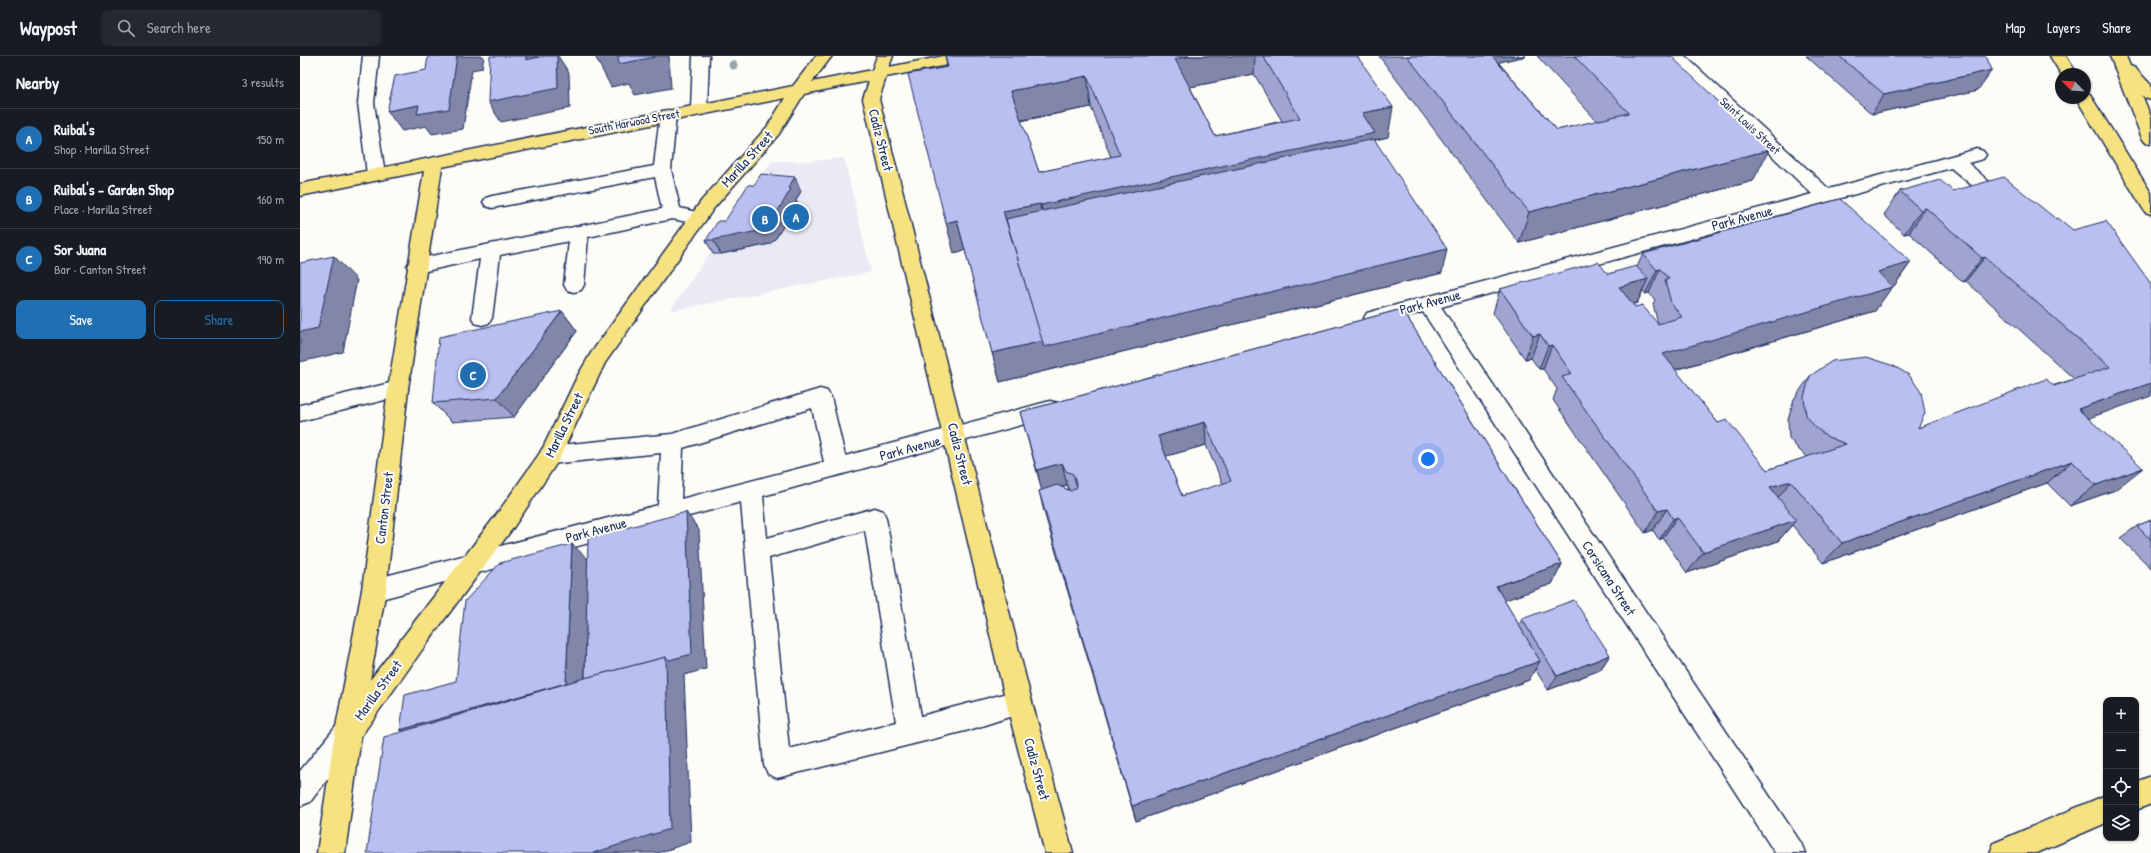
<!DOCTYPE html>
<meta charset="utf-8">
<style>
:root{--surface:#171b24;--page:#242831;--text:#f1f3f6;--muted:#9ea1a6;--line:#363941;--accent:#1f6fb2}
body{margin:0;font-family:"Patrick Hand",sans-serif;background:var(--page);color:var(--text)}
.controls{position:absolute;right:12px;bottom:12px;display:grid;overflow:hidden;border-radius:8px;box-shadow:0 1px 3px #0004}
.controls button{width:36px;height:36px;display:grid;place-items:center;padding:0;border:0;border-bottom:1px solid var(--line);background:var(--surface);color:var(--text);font:20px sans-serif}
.compass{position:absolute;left:1755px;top:12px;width:36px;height:36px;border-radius:50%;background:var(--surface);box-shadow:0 1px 3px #0004;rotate:295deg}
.you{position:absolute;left:1128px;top:403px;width:14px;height:14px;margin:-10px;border:3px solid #fff;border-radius:50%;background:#1a73e8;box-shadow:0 0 0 6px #1a73e833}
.badge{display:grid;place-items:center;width:26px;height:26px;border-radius:50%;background:var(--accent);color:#fff;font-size:13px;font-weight:700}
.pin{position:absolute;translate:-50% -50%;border:2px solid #fff;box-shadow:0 1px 4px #0006}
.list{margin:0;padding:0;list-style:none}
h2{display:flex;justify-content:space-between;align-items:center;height:52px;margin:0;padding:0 16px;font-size:17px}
h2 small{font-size:13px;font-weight:400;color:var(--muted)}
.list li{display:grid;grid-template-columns:26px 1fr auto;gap:12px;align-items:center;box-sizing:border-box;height:60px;padding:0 16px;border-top:1px solid var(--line)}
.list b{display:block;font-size:15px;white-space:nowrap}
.list p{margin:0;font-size:13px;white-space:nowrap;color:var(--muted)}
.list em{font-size:13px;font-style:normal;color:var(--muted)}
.actions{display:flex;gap:8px;padding:12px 16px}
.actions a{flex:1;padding:9px 0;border:1px solid var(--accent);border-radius:8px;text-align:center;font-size:14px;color:var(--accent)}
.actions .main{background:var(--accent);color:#fff}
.icon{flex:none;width:22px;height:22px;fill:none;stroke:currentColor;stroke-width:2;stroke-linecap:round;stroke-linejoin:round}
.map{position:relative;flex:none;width:1851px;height:797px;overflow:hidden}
header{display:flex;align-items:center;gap:24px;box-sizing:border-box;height:56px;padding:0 20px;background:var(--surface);border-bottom:1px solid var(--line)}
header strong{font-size:19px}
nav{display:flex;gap:22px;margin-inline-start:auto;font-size:14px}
.search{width:280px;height:36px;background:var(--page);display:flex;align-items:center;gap:10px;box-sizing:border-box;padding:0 14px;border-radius:8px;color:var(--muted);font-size:15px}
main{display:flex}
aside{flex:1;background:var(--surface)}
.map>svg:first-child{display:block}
.built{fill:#e9eaf5}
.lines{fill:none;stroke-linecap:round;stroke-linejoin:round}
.minor-casing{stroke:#1b2f5e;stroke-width:3}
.major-casing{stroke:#1b2f5e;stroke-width:3}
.highway-casing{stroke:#1b2f5e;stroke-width:3}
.minor{fill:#fdfcf7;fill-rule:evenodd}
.major{fill:#f7e281;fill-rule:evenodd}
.highway{fill:#f7e281;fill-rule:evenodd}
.tree{fill:#95a5ae}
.wall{fill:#a0a4cf;stroke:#1b2f5e;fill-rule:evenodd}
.shaded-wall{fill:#8286a9;stroke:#1b2f5e}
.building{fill:#babff1;stroke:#1b2f5e;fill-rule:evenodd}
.labels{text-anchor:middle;stroke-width:4;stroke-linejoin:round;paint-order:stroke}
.far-street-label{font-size:12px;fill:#1b2f5e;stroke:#fdfcf7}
.street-label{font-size:14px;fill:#1b2f5e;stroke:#fdfcf7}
</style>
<header>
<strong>Waypost</strong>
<div class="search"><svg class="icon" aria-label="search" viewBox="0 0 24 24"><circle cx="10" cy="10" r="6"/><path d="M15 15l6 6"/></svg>Search here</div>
<nav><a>Map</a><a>Layers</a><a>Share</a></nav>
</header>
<main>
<aside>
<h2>Nearby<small>3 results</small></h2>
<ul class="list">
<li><span class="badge">A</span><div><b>Ruibal's</b><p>Shop · Marilla Street</p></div><em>150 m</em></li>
<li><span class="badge">B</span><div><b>Ruibal's - Garden Shop</b><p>Place · Marilla Street</p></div><em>160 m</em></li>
<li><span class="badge">C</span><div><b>Sor Juana</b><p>Bar · Canton Street</p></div><em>190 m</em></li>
</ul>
<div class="actions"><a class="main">Save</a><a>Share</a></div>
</aside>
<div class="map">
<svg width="1851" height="797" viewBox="0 0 1851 797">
<rect width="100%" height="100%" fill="#fdfcf7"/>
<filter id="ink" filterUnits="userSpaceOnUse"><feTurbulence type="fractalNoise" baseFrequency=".025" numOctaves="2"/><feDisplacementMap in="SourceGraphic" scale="8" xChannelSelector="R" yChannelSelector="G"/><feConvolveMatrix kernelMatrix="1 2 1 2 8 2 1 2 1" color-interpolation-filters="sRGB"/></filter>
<g filter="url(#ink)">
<polygon class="built" points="544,102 571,216 370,255 472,105 510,105"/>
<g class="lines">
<defs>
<g id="minor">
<polygon points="63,0 79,0 74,47 85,118 82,122 76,124 70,122 67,118 58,47"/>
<polygon points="393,0 409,0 407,53 405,57 393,57 391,53"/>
<polygon points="1368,0 1385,0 1529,133 1677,93 1683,95 1686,99 1683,103 1668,107 1713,147 1710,151 1704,153 1698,151 1651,112 1141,251 1501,787 1505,797 1475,797 1123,256 1074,269 1067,267 1064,262 1067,257 1074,255 1512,138"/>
<polygon points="368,54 374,55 376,59 371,114 380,152 404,158 407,162 404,166 398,168 372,163 288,181 284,229 281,234 274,236 267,234 264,229 269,185 200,199 192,262 189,267 182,269 175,267 172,262 180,203 117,217 110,215 107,210 110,205 117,203 362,153 355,121 192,152 186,150 183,146 186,142 192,140 354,110 360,59 362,55"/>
<polygon points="98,325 105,327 108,333 105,339 0,365 0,349"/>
<path d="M520,333L527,335L531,341L545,400L750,345L758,347L761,353L758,359L750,361L463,440L467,482L575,452L583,455L586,462L621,660L719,634L728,637L732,646L728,655L669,674L477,722L468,718L464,709L441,446L74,545L65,542L62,534L65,526L74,523L358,449L361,397L250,408L242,405L239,399L242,393L250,390L372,378ZM512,352L524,406L381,443L383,392ZM565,474L596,666L489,693L469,502Z"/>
<polygon points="48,663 57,667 61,676 57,685 10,746 0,750 0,715 39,667"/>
</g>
<g id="major">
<path d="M516,0H532L512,26L572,14L577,0H593L589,11L644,0H676L674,3L668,5L586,21L579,43L732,646L773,797H745L706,646L563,43L569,25L504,38L479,78L414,152L305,307L258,405L213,472L129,584L61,680L45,797H17L35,676L62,534L88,333L124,115L0,140V128L493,30ZM485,42L467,71L402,144L291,297L277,321L242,394L197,458L70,624L86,534L108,333L142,111Z"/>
<polygon points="1851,720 1851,748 1836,754 1836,726"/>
<polygon points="1806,739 1806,767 1737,797 1690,797 1694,787"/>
</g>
<g id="highway">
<polygon points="1750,0 1766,0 1777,18 1761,18"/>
<polygon points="1810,0 1826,0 1830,10 1835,12 1851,29 1851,44 1845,42 1842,39 1851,61 1851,87 1845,86 1842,82"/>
<polygon points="1785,37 1790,38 1792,42 1851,137 1851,158 1845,156 1776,42 1785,42"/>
</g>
</defs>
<use href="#minor" class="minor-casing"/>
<use href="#major" class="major-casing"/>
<use href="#highway" class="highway-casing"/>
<use href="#minor" class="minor"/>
<use href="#major" class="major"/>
<use href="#highway" class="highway"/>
</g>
<circle class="tree" cx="433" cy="9" r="4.5"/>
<g class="wall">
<path d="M645,0H1057L1088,81L1075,84L1142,217L700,326L665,194L654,197L647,11ZM954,18L982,65L915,80L890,31ZM791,51L811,101L739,116L721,65Z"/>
<polygon points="1079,0 1226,0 1198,6 1257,74 1297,65 1237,0 1371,0 1453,125 1219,187"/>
<polygon points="1506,0 1686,0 1678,34 1572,58"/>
<polygon points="501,135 496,144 497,147 476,182 470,188 421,198 413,198 406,184 425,165"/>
<path d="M1600,135H1653L1756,163L1851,228L1789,363L1815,434L1770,450L1747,427L1523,507L1492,469L1478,485L1387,517L1363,482L1359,484L1353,474L1345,477L1253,344L1257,333L1243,313H1239L1231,302L1225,303L1193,257L1200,233L1308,218L1337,211L1343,198L1611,206L1594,230H1592L1575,255L1375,314L1418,367L1467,414L1507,401L1498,393L1489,382L1488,364L1494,343L1510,320L1618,372L1774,323L1666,225L1663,226L1609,177L1604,178L1584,159ZM1343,235L1345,238L1349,237L1355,244L1353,248L1358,268L1335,251L1333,248L1337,247Z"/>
<path d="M1102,253L1262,508L1252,528L1204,544L1219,569L1222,563L1310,599L1300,614L1248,634L1235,613L1229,624L836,765L744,456L739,435L742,434L720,356ZM906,389L923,428L882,440L866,400ZM767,429L769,434L761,431Z"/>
<polygon points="262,255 277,275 214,361 152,366 133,347"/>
<polygon points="1851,464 1851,512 1820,482 1837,470"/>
</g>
<g class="shaded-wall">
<polygon points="157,0 183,0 184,1 182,12 172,14 163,73 132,78 126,70 102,75 87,55 119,49"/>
<polygon points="226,0 238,0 238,24 226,4"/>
<polygon points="257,0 258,0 269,17 270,52 201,66 188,46"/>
<polygon points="295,0 369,0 371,32 335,39 329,27 311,31"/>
<polygon points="891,0 955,0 954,18 876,34 875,3"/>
<polygon points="1173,0 1226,0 1170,13"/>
<polygon points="1692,14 1678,34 1572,58 1584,38"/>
<polygon points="787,20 791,51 717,65 711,35"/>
<polygon points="1093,51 1088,81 1074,84 746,180 741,149 1062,57"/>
<polygon points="1469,94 1453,125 1219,187 1229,156"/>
<polygon points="495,121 501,135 496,144 497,147 476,182 470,188 421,198 413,184 488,132"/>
<polygon points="740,148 745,178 712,185 703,155"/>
<polygon points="1626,152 1609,177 1604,178 1621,154"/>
<polygon points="657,164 665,194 654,197 646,167"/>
<polygon points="1147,193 1142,217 700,326 692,297 743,285"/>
<polygon points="34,200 57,224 43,296 0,306 0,276"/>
<polygon points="1685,201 1666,225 1663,226 1682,202"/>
<polygon points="1611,206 1594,230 1582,234 1592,231 1575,255 1350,321 1363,298 1578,216"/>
<polygon points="1360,213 1349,237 1345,238 1357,214"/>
<polygon points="1348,223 1337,247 1309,255 1319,231"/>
<polygon points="262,255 277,275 214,361 197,342"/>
<polygon points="1240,278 1231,302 1225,303 1233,280"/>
<polygon points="1252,289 1243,313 1239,313 1248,290"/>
<polygon points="1851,327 1851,340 1753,375 1778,353"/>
<polygon points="905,366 906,389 860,402 858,380"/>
<polygon points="1772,405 1747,427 1523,507 1542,487"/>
<polygon points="762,407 767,429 742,436 737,414"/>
<polygon points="1843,412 1815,434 1770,450 1796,429"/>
<polygon points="1491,425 1474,447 1470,431"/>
<polygon points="1367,453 1353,474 1345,477 1358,455"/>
<polygon points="386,456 399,474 406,613 384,619 391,786 358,797 293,797"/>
<polygon points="1377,461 1363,482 1359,484 1373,463"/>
<polygon points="1496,464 1478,485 1387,517 1403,496"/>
<polygon points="272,488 289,504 284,641 124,687 100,674 266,627"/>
<polygon points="1262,508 1252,528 1188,550 1196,530"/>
<polygon points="1310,599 1300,614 1248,634 1257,620"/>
<polygon points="1240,605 1229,624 836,765 832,750"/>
</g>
<g class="building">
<polygon points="128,0 157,0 149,53 117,58 119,49 87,55 95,20 126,14"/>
<polygon points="190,0 226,0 226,4 244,0 257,0 258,32 188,46"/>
<polygon points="318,0 355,0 355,1 319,8"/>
<path d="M645,0H891L875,3L915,80L1000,62L963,0H1057L1093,51L1062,57L1075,77L741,149L740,148L703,155L743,285L692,297L657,164L646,167L608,18L648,11ZM787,20L820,99L739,116L711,35Z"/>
<polygon points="1107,0 1192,0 1257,74 1329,57 1274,0 1371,0 1469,94 1229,156"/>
<polygon points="1539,0 1686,0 1692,14 1584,38"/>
<polygon points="1074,83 1147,193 744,291 706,163"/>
<polygon points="461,118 495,121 488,132 491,133 470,168 463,174 413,184 406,184 418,165 425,165 448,129 454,129"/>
<polygon points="1704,121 1756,163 1758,162 1773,174 1806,165 1851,228 1851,327 1778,353 1843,412 1796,429 1772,405 1542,487 1491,425 1470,431 1496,464 1403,496 1377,461 1373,463 1367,453 1358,455 1262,321 1272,318 1252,289 1248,290 1240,278 1233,280 1200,233 1298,206 1308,218 1336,210 1348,223 1319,231 1335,251 1342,249 1358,268 1382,261 1371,247 1365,224 1369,223 1360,213 1357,214 1343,198 1540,143 1611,206 1578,216 1592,231 1363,298 1418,367 1427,364 1467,414 1546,388 1528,381 1515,371 1506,359 1504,341 1510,320 1532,305 1566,301 1594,310 1609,319 1621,336 1625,357 1618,372 1746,323 1754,330 1810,311 1685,201 1682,202 1626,152 1621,154 1600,135 1640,124 1653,135"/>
<polygon points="34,200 18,272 0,276 0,207"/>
<path d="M1102,253L1262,508L1196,530L1240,605L832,750L739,435L757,429L771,435L777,431L773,418L766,415L762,407L737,414L720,356ZM905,366L931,425L882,440L858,380Z"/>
<polygon points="262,255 197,342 133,347 139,281"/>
<polygon points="386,456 392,598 369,604 366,601 285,622 288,482"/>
<polygon points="1851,464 1851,484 1837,470"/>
<polygon points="272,488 266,627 100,674 105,639 156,625 165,545 200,507"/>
<polygon points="1274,544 1310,599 1257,620 1222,563"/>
<polygon points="366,601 370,773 293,797 67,797 84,681 281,623"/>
</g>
</g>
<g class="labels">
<g class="far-street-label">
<text transform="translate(334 66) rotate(-11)" y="4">South Harwood Street</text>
<text transform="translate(1450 70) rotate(43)" y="4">Saint Louis Street</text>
</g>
<g class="street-label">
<text transform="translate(581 84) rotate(76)" y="5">Cadiz Street</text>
<text transform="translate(447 103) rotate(-48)" y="5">Marilla Street</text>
<text transform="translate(1442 162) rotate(-15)" y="5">Park Avenue</text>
<text transform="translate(1130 246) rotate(-15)" y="5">Park Avenue</text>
<text transform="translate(264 369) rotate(-64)" y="5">Marilla Street</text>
<text transform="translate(610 392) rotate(-15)" y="5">Park Avenue</text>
<text transform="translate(660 398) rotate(76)" y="5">Cadiz Street</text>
<text transform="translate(84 452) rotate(-83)" y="5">Canton Street</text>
<text transform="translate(296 474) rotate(-15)" y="5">Park Avenue</text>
<text transform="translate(1309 522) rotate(57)" y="5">Corsicana Street</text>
<text transform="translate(78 634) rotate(-54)" y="5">Marilla Street</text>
<text transform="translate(737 713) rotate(75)" y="5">Cadiz Street</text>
</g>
</g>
</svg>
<div class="controls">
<button>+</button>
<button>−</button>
<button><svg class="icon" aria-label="locate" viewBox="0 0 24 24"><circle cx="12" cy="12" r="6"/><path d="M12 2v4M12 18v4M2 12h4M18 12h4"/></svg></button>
<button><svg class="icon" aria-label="layers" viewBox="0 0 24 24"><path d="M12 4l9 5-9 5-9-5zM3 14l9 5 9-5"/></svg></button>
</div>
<svg class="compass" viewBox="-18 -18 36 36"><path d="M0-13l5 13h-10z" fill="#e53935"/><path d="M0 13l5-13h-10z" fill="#9ea1a6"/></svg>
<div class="you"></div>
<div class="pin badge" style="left:496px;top:161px">A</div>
<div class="pin badge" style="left:465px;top:163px">B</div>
<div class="pin badge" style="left:173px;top:319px">C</div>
</div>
</main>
